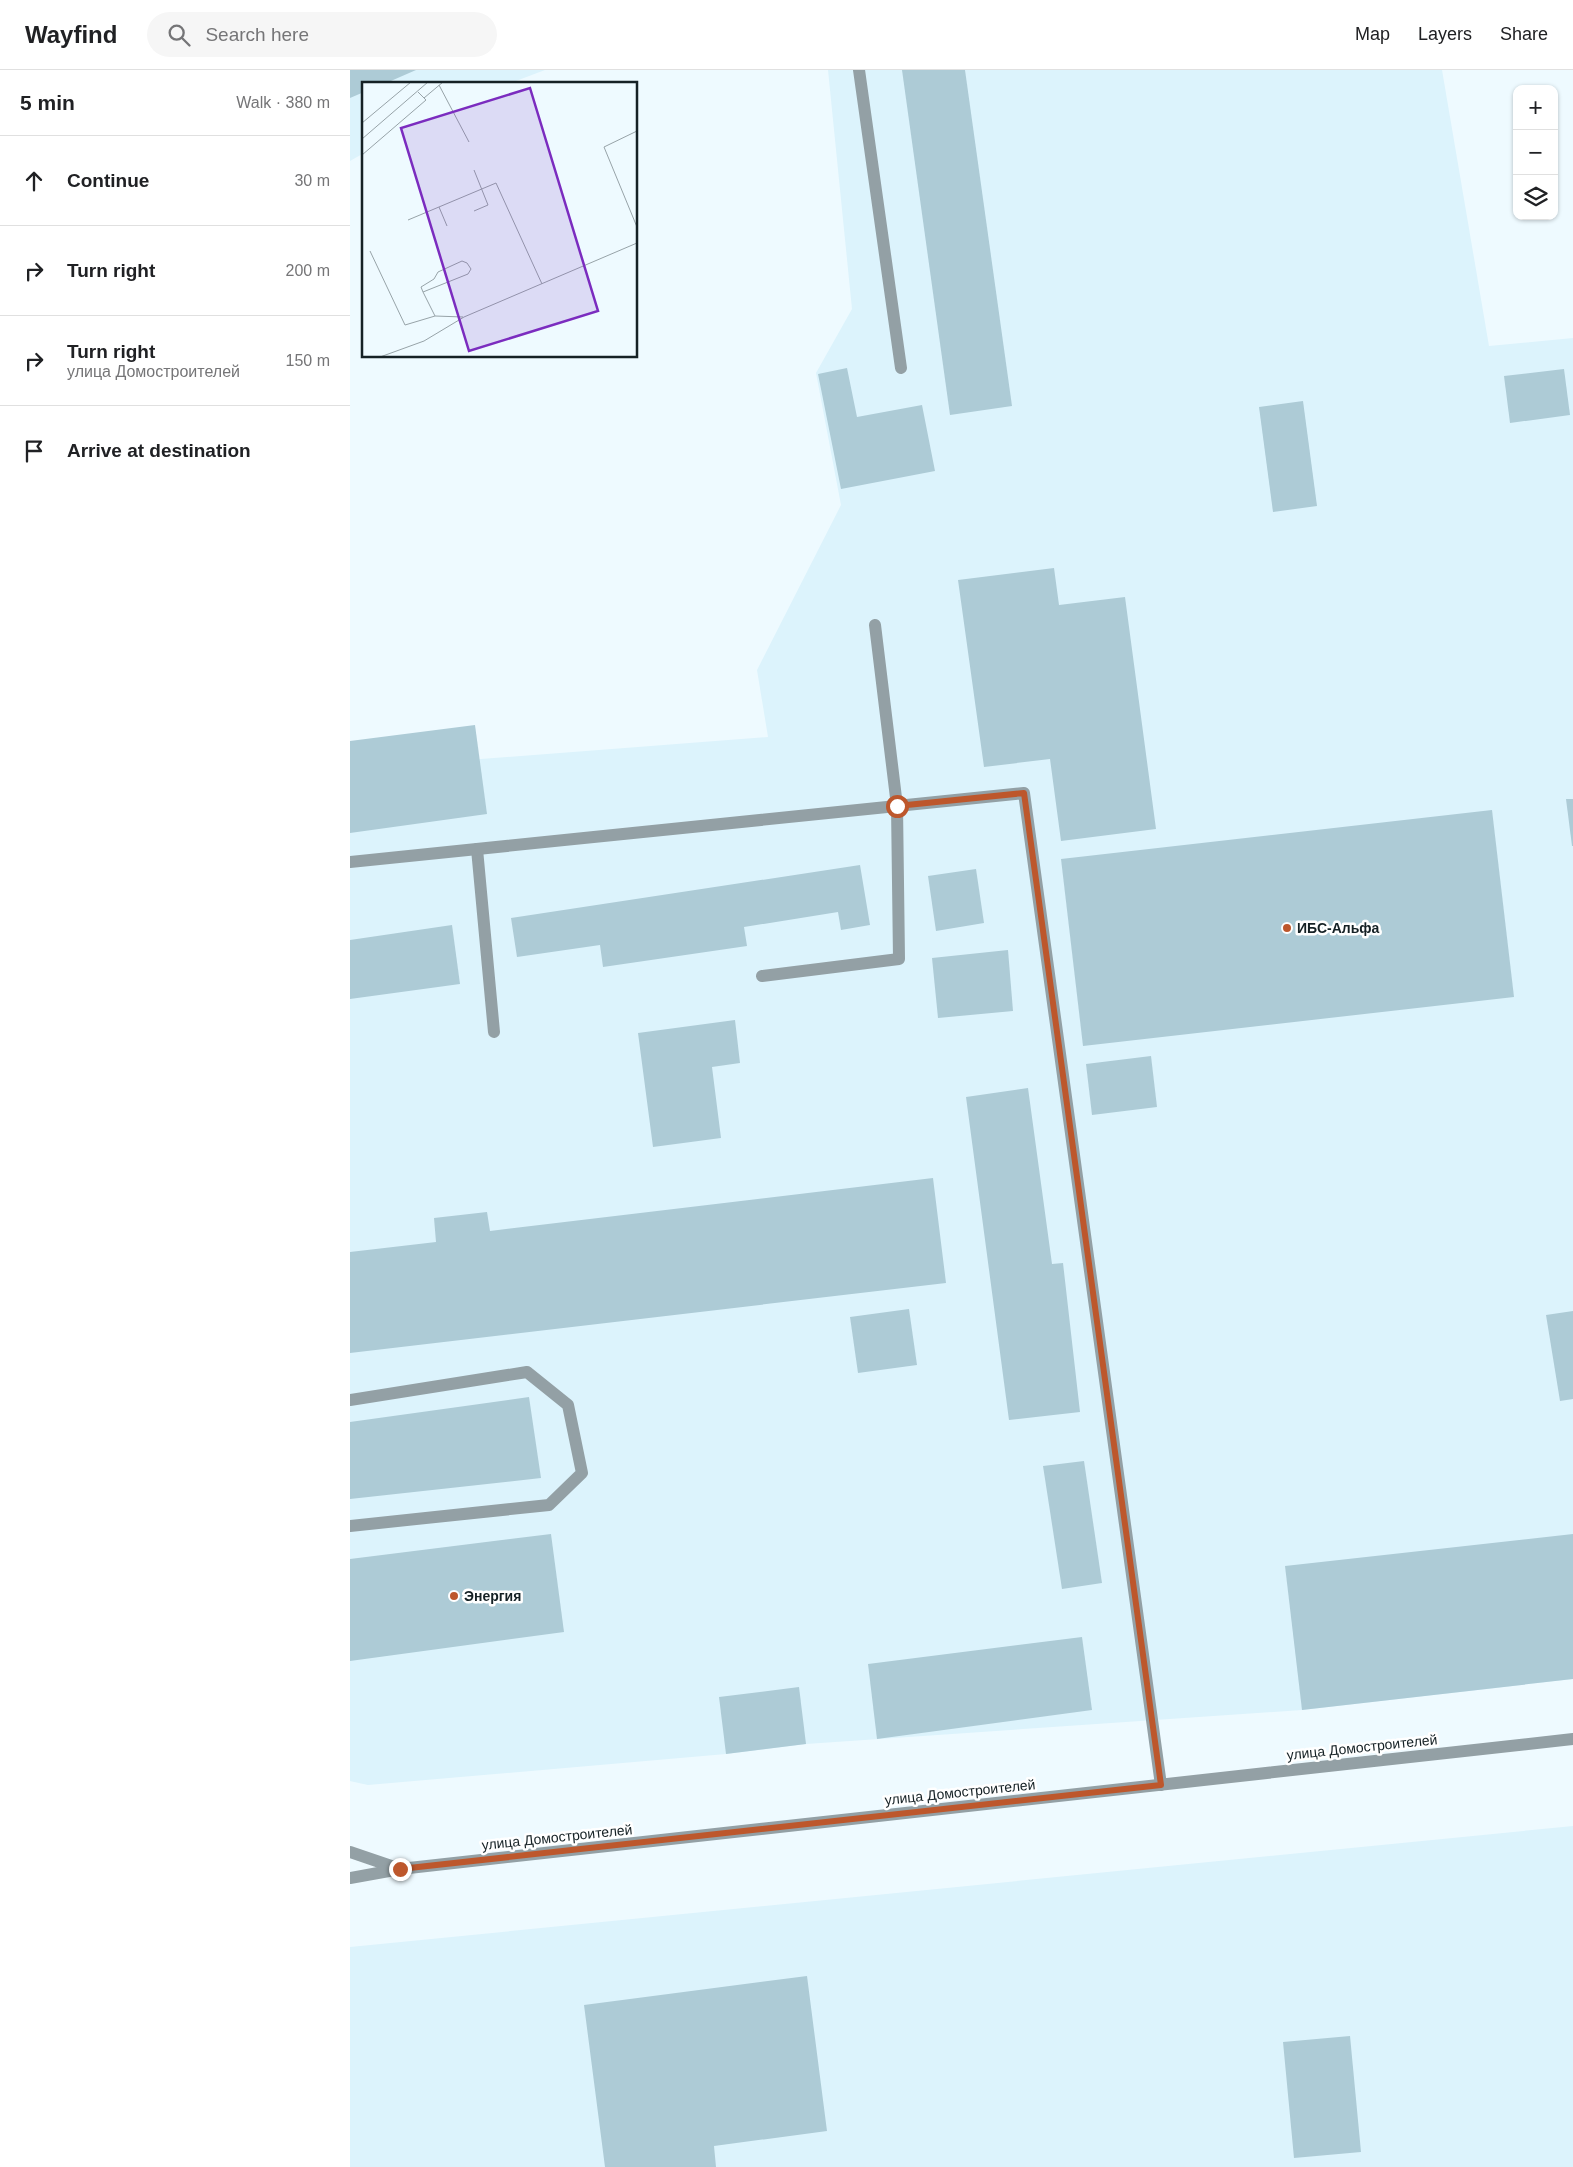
<!DOCTYPE html>
<meta charset="utf-8">
<style>
:root{--surface:#fff;--page:#f6f6f6;--text:#202124;--muted:#757577;--line:#e0e0e0}
body{margin:0;font-family:Helvetica,sans-serif;background:var(--page);color:var(--text)}
.controls{position:absolute;right:15px;top:15px;display:grid;overflow:hidden;border-radius:10px;box-shadow:0 1px 4px #0004}
.controls button{width:45px;height:45px;display:grid;place-items:center;padding:0;border:0;border-bottom:1px solid var(--line);background:var(--surface);color:var(--text);font:25px sans-serif}
.stop{position:absolute;width:15px;height:15px;margin:-11px;border:4px solid #bd572c;border-radius:50%;background:#fff}
.stop.end{background:#bd572c;border-color:#fff;box-shadow:0 1px 5px #0008}
.list{margin:0;padding:0;list-style:none}
h2{display:flex;justify-content:space-between;align-items:center;height:65px;margin:0;padding:0 20px;font-size:21px}
h2 small{font-size:16px;font-weight:400;color:var(--muted)}
.list li{display:grid;grid-template-columns:32px 1fr auto;gap:15px;align-items:center;box-sizing:border-box;height:90px;padding:0 20px;border-top:1px solid var(--line)}
.list b{display:block;font-size:19px;white-space:nowrap}
.list p{margin:0;font-size:16px;white-space:nowrap;color:var(--muted)}
.list em{font-size:16px;font-style:normal;color:var(--muted)}
.icon{flex:none;width:28px;height:28px;fill:none;stroke:currentColor;stroke-width:2;stroke-linecap:round;stroke-linejoin:round}
.map{position:relative;flex:none;width:1223px;height:2097px;overflow:hidden}
header{display:flex;align-items:center;gap:30px;box-sizing:border-box;height:70px;padding:0 25px;background:var(--surface);border-bottom:1px solid var(--line)}
header strong{font-size:24px}
nav{display:flex;gap:28px;margin-inline-start:auto;font-size:18px}
.search{width:350px;height:45px;background:var(--page);display:flex;align-items:center;gap:12px;box-sizing:border-box;padding:0 18px;border-radius:28px;color:var(--muted);font-size:19px}
main{display:flex}
aside{flex:1;background:var(--surface)}
.map>svg:first-child{display:block}
.built{fill:#dcf3fc}
.building{fill:#adcbd6}
.lines{fill:none;stroke-linecap:round;stroke-linejoin:round}
.minor{stroke:#93a0a5;stroke-width:12}
.route{stroke:#bd572c;stroke-width:6}
.poi-dot{fill:#bd572c;stroke:#fff;stroke-width:2}
.labels{text-anchor:middle;stroke-width:5;stroke-linejoin:round;paint-order:stroke}
.poi-label{font-size:14px;font-weight:bold;fill:#152125;stroke:#fff;text-anchor:start}
.street-label{font-size:14px;fill:#152125;stroke:#fff}
.inset-road{fill:none;stroke:#97a3a8;stroke-width:1}
.view{fill:#7b2cbf;fill-opacity:0.15;stroke:#7b2cbf;stroke-width:2.5}
.inset-edge{fill:none;stroke:#152125;stroke-width:2.5}
</style>
<header>
<strong>Wayfind</strong>
<div class="search"><svg class="icon" aria-label="search" viewBox="0 0 24 24"><circle cx="10" cy="10" r="6"/><path d="M15 15l6 6"/></svg>Search here</div>
<nav><a>Map</a><a>Layers</a><a>Share</a></nav>
</header>
<main>
<aside>
<h2>5 min<small>Walk · 380 m</small></h2>
<ul class="list">
<li><svg class="icon" aria-label="ahead" viewBox="0 0 24 24"><path d="M12 20V5M6 11l6-6 6 6"/></svg><div><b>Continue</b></div><em>30 m</em></li>
<li><svg class="icon" aria-label="right" viewBox="0 0 24 24"><path d="M7 20v-9h11M14 6l5 5-5 5"/></svg><div><b>Turn right</b></div><em>200 m</em></li>
<li><svg class="icon" aria-label="right" viewBox="0 0 24 24"><path d="M7 20v-9h11M14 6l5 5-5 5"/></svg><div><b>Turn right</b><p>улица Домостроителей</p></div><em>150 m</em></li>
<li><svg class="icon" aria-label="arrive" viewBox="0 0 24 24"><path d="M6 21V4h12l-3 4 3 4H6"/></svg><div><b>Arrive at destination</b></div></li>
</ul>
</aside>
<div class="map">
<svg width="1223" height="2097" viewBox="0 0 1223 2097">
<rect width="100%" height="100%" fill="#eefaff"/>
<g class="built">
<polygon points="0,0 195,0 158,14 14,14 14,83 0,91"/>
<polygon points="478,0 1092,0 1139,276 1223,268 1223,1609 952,1640 456,1674 376,1684 18,1715 0,1711 0,699 418,667 407,600 491,435 466,303 502,239"/>
<polygon points="1223,1756 1223,2097 0,2097 0,1877"/>
</g>
<g class="building">
<polygon points="0,0 66,0 34,14 14,14 14,22 0,28"/>
<polygon points="552,0 615,0 662,336 600,345"/>
<polygon points="497,298 507,347 572,335 585,401 491,419 468,304"/>
<polygon points="1214,299 1220,345 1160,353 1154,306"/>
<polygon points="953,331 967,436 923,442 909,337"/>
<polygon points="704,498 709,535 775,527 806,759 711,771 700,689 634,697 608,510"/>
<polygon points="125,655 137,744 0,763 0,671"/>
<polygon points="1216,729 1223,729 1223,776 1222,776"/>
<polygon points="1142,740 1164,927 733,976 711,789"/>
<polygon points="510,795 520,855 491,860 488,842 394,857 397,876 253,897 250,875 167,887 161,848"/>
<polygon points="626,799 634,853 586,861 578,806"/>
<polygon points="102,855 110,914 0,929 0,870"/>
<polygon points="658,880 663,941 588,948 582,888"/>
<polygon points="385,950 390,993 362,997 371,1068 303,1077 288,963"/>
<polygon points="801,986 807,1037 742,1045 736,994"/>
<polygon points="678,1018 702,1194 713,1193 730,1342 659,1350 616,1027"/>
<polygon points="583,1108 596,1213 0,1283 0,1182 86,1172 84,1148 137,1142 140,1161"/>
<polygon points="559,1239 567,1295 508,1303 500,1247"/>
<polygon points="1223,1241 1223,1329 1210,1331 1196,1245"/>
<polygon points="179,1327 191,1408 0,1429 0,1352"/>
<polygon points="734,1391 752,1513 712,1519 693,1396"/>
<polygon points="201,1464 214,1562 0,1591 0,1489"/>
<polygon points="1223,1464 1223,1609 952,1640 935,1496"/>
<polygon points="732,1567 742,1640 527,1669 518,1594"/>
<polygon points="449,1617 456,1674 376,1684 369,1627"/>
<polygon points="457,1906 477,2061 364,2076 366,2097 255,2097 234,1935"/>
<polygon points="1000,1966 1011,2082 944,2088 933,1972"/>
</g>
<g class="lines">
<g class="minor">
<polyline points="509,0 551,298"/>
<polyline points="127,779 144,962"/>
<polyline points="0,792 674,723 811,1715"/>
<polyline points="412,906 549,889 547,736 525,555"/>
<polyline points="0,1330 177,1302 218,1335 232,1403 199,1435 0,1456"/>
<polyline points="0,1782 50,1799"/>
<polyline points="0,1808 50,1799 1223,1669"/>
</g>
</g>
<g class="lines">
<polyline class="route" points="50,1799 811,1715 674,723 547,736"/>
</g>
<g class="poi-dot">
<circle cx="937" cy="858" r="5"/>
<circle cx="104" cy="1526" r="5"/>
</g>
<g class="labels">
<g class="poi-label">
<text x="947" y="863">ИБС-Альфа</text>
<text x="114" y="1531">Энергия</text>
</g>
<g class="street-label">
<text transform="translate(1012 1677) rotate(-6)" y="5">улица Домостроителей</text>
<text transform="translate(610 1722) rotate(-6)" y="5">улица Домостроителей</text>
<text transform="translate(207 1767) rotate(-6)" y="5">улица Домостроителей</text>
</g>
</g>
<g transform="translate(12 12)">
<rect width="275" height="275" fill="#eefaff"/>
<path class="inset-road" d="M77,3L107,60M62,16L81,0M0,41L49,0M275,49L242,65L275,145M0,57L66,0M0,73L64,18L56,10M77,125L85,144M112,129L126,123L112,88M46,138L134,101L180,202M8,169L43,243L73,234L101,235M61,210L106,192L109,187L105,181L100,179L76,190L72,197L59,205L61,210L73,234M18,275L62,259L102,235L275,161"/>
<path class="view" d="M168,6L236,229L107,269L39,46Z"/>
<rect width="275" height="275" class="inset-edge"/>
</g>
</svg>
<div class="controls">
<button>+</button>
<button>−</button>
<button><svg class="icon" aria-label="layers" viewBox="0 0 24 24"><path d="M12 4l9 5-9 5-9-5zM3 14l9 5 9-5"/></svg></button>
</div>
<div class="stop" style="left:547px;top:736px"></div>
<div class="stop end" style="left:50px;top:1799px"></div>
</div>
</main>
